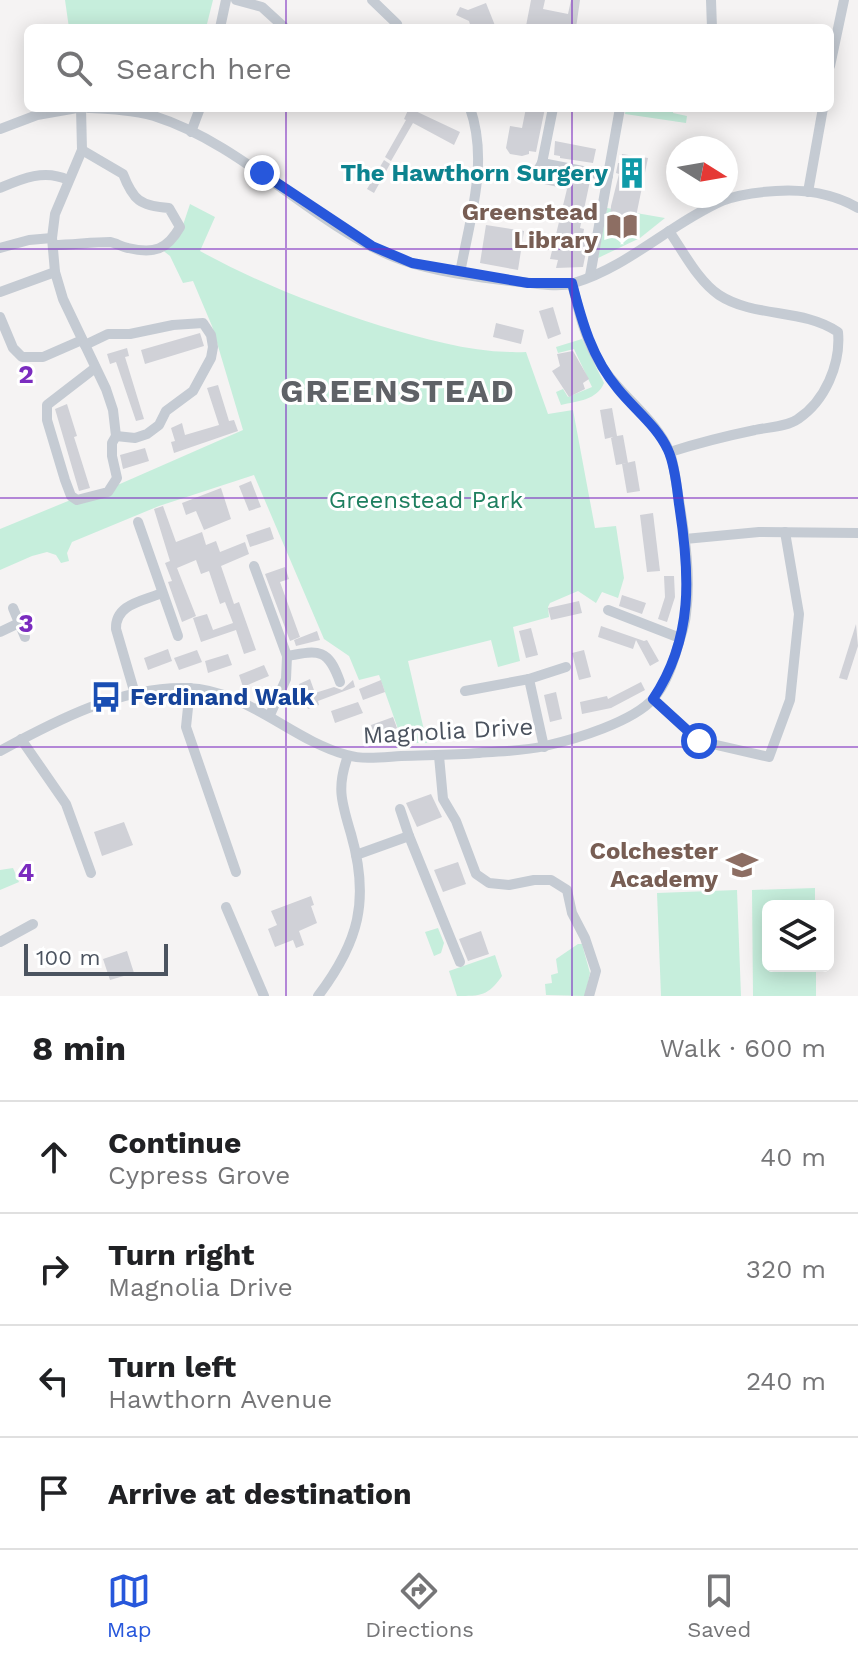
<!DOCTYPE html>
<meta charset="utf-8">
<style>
:root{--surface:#fff;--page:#f6f6f6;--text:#202124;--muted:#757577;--line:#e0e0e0;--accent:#2757db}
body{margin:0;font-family:"Work Sans",sans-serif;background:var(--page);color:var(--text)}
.controls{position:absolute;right:24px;bottom:24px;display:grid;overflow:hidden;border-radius:12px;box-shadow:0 4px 20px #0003}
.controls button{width:72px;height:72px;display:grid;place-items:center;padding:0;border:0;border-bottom:2px solid var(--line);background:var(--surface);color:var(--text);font:40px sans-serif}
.compass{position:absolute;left:666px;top:136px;width:72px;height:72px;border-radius:50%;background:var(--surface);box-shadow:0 4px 20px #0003;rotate:101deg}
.scale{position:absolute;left:24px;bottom:20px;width:144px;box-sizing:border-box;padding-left:8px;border:4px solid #4b535f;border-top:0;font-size:22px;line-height:28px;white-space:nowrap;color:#4b535f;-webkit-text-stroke:6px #fff;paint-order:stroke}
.stop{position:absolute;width:24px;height:24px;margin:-18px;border:6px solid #2757db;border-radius:50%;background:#fff}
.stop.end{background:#2757db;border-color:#fff;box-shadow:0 2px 8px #0008}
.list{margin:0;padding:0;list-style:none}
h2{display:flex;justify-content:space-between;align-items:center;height:104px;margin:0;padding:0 32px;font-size:34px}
h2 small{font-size:26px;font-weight:400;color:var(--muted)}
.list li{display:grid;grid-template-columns:52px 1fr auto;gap:24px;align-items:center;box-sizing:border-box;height:112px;padding:0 32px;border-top:2px solid var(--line)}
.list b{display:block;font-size:30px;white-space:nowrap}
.list p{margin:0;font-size:26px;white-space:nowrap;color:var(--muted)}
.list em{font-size:26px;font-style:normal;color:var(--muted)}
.icon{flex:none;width:44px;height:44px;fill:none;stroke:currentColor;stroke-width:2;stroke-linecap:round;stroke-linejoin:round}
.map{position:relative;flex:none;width:858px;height:996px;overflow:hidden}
.search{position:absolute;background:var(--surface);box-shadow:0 4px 20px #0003;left:24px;right:24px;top:24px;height:88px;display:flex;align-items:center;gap:20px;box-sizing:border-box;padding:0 28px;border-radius:12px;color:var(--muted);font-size:30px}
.sheet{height:552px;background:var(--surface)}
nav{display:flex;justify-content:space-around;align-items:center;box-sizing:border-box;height:112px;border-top:2px solid var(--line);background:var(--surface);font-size:22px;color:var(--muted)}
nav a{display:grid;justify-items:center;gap:4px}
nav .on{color:var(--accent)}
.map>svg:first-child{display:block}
.green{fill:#c6eedc}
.building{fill:#d0d1d7}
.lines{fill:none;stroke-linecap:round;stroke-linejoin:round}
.minor{stroke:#c5cbd3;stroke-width:10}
.route{stroke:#2757db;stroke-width:10}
.grid{fill:none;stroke:#7b2cbf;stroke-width:2;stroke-opacity:0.55}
.labels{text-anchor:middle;stroke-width:6;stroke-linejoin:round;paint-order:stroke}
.culture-label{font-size:24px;font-weight:bold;fill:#0d838f;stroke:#fff;text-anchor:end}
.education-label{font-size:24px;font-weight:bold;fill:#785e54;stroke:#fff;text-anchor:end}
.park-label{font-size:24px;fill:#1e7f5f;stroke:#fff}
.transit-label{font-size:24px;font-weight:bold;fill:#164399;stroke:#fff;text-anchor:start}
.street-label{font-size:24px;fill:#4b535f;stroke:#fff}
.district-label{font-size:32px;font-weight:bold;letter-spacing:2px;fill:#5f6267;stroke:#fff}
.grid-label{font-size:26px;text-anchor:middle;font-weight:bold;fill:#7b2cbf;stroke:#fff;stroke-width:6;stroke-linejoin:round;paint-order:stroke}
</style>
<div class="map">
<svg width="858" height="996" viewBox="0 0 858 996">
<rect width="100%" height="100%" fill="#f5f3f3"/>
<g class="green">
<polygon points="65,0 213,0 206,28 69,28"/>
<polygon points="626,108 674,108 673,113 687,116 686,123 625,114"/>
<path d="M190,204L215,217L200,251C258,283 318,306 381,326C429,340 476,354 526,352L548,414L573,410L595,528L616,526L624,578L618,598L602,592L596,603L578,591L550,603L548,607L549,617L513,627L520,661L498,667L491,640L408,661L427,743H403L379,675L359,680L349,656L324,639L254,475L159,506L72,542L67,553L69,561L61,563L56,555L47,552L32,556L0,570V529L73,499L113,487L243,430L212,326L193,281L183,283L170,256L161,249L183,225Z"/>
<polygon points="607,208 665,218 640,238 598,258"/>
<path d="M582,339L604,383C597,400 578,401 561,405L556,392L563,389L568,397L592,387L574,349L558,353L556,347Z"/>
<polygon points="13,868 19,882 0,890 0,870"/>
<polygon points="815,888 815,906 768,906 768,966 816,966 816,996 753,996 752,890"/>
<polygon points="737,890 741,996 661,996 657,893"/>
<polygon points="438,928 444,943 441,953 434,956 425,932"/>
<polygon points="578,944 582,944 590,973 585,996 546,995 545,984 552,983 551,975 558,973 556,959"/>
<path d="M495,955L502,976C488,996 481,996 457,996L449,971Z"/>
</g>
<g class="building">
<polygon points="531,0 545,0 543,9 568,14 571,0 580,0 576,28 540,24 540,28 526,26"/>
<polygon points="486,3 496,28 471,28 469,21 456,15 460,7 468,10"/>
<polygon points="409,108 460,132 454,145 413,123 391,161 385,157 406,120 404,119"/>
<polygon points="526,108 545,108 536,152 529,151 529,154 522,156 510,154 506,148 510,126 522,128"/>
<polygon points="555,141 596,149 593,163 560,158 560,156 554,155"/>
<polygon points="622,154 648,158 632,236 609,233 611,206 619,174 616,173 618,163 621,163"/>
<polygon points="384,160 390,164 374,193 367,189"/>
<polygon points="547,172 590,181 580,228 584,229 582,241 588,242 583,267 556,268 558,260 550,259 567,189 544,184"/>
<polygon points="486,225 524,231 518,270 480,263"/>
<polygon points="553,307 561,334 548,339 539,311"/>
<polygon points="496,323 524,330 521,344 493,337"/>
<polygon points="200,333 204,346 145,364 141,350"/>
<polygon points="127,348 129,356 125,357 144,419 136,421 116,362 110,364 107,354"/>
<polygon points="573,351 589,379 583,383 585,389 569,397 552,371 560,366 557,354"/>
<polygon points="218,385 229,421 234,420 238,431 174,453 171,442 175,441 171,428 182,423 185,435 219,425 207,388"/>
<polygon points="67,404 77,436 74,437 90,488 79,491 55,409"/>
<polygon points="612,408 617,436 623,435 628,463 616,465 611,438 613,437 605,439 600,410"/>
<polygon points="145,448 149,461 123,469 120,455"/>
<polygon points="635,461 640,491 627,493 622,464"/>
<polygon points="251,481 261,507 249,511 239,486"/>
<polygon points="221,488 231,519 204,530 196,511 186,515 182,503"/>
<polygon points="163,506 176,542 202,532 206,545 216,541 220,552 245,542 249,554 221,566 234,604 239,602 256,650 244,654 236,630 201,642 193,618 207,614 213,630 233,623 225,602 220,604 209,571 201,574 196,560 177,568 196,616 182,622 168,582 172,581 165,563 170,561 154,509"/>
<polygon points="653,513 660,571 647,572 640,515"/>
<polygon points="270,527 274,539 250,547 246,535"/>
<polygon points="285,567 289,579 280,582 300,637 290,641 265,574"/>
<polygon points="664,576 674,576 675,597 667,622 658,619 665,597"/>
<polygon points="622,595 646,603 642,614 619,606"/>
<polygon points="579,601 582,613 551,620 548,608"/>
<polygon points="856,624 858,646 847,680 839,678"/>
<polygon points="601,626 644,641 647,640 659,661 650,666 636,640 633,649 598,637"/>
<polygon points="531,628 538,655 526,658 519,631"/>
<polygon points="317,631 320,640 296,646 294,640"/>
<polygon points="168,649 172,661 148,670 144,658"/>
<polygon points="197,650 202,662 179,670 174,658"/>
<polygon points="584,650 591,677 579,680 572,653"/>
<polygon points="228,654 232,665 208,673 205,661"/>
<polygon points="264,665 269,676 243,687 239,675"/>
<polygon points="310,679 315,693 334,687 342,690 353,680 355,687 318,701 319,705 308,709 299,684"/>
<polygon points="381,680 385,692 363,700 359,689"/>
<polygon points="641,682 645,690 611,708 582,714 580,702 607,696 608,699"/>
<polygon points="556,692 562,719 550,722 544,695"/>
<polygon points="358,702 363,713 335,723 331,711"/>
<polygon points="393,717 397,728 375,737 371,725"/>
<polygon points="431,794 442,817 417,827 406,803"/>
<polygon points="124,822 133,845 102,856 94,832"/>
<polygon points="458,862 466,884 443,892 434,870"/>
<polygon points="311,896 314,905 311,906 317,923 299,931 304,945 296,948 293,940 275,947 268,929 277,925 271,911"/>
<polygon points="481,931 489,954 468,961 459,939"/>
<polygon points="127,951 134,973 110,980 103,959"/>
</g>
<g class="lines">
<g class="minor">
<polyline points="236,0 262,7 285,28"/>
<polyline points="372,0 397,24 394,28"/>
<polyline points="711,0 712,28"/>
<polyline points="220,28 226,0"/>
<polyline points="830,66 844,0"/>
<polyline points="81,108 82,150 55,214 52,238 55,272 63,299 106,389 113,410 116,436 112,443 112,456 117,478 108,492 77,500 71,496 65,480 47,420 47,405 95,368"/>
<path d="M88,108C109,109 133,110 154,116C242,144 306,218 389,255C427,272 489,279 531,283C545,285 561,287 574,283C628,267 670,224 722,201C739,194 758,192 776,191C804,189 834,194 858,208"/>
<polyline points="0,129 37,115 77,108"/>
<polyline points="191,132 200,108"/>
<polyline points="542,163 553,108"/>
<polyline points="537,172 542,163 608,176"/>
<path d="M0,188C23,178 45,169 68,180"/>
<polyline points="808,192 823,108"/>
<path d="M669,231C683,251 698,281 719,295C754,318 803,308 838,332C841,364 825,401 798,419C787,427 768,427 755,430C726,436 698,443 670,452"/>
<path d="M53,245C72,245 91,242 110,242C116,243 122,247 128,248C154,254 167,250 180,227L169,208C140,206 133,200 123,174L82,150"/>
<polyline points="0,248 29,240 52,238"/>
<path d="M460,273C470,218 489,162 470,108"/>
<polyline points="590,276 620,108"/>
<polyline points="0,292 55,272"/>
<polyline points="0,317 13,348 22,357 43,357 82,340"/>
<polyline points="85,345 108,334 130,334 173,325 203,323 211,335 213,347 211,358 193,391 166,411 159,425 147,434 135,438 116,436"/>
<polyline points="138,522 178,636"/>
<polyline points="685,539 759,532 858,533"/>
<polyline points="254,566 287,656 286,679 270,715"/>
<polyline points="13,608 25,637"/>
<polyline points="608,610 680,638"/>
<polyline points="0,632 19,623"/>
<path d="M287,656C319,650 328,648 340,682"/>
<polyline points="529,679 544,747"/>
<polyline points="190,688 186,727 236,872"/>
<polyline points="465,691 529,679 566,667"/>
<path d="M135,694L116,629C115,604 143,601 162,593"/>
<polyline points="653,699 699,741 769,757 790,700 799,614 785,532"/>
<polyline points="21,739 66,804 91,873"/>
<path d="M0,751C55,721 122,686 187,688C248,690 291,740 347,755C363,760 384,757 401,756C427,755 453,755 479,753C501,751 524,751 545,746C576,739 633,722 654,698C666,684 672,666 677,649C680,638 685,626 686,614C691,577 685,537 679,500C676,485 675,467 670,453C657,420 622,397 603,368C586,343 579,313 572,283"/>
<polyline points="439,756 443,799 456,821 476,874 489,883 509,885 534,880 551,880 567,890 572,913 585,938 596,971 589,996"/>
<polyline points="400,809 409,836"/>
<polyline points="356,855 409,836 460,962"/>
<polyline points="226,907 264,996"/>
<polyline points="0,942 33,924"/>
<path d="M318,996C359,942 370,900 351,834C342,803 336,788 348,756"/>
</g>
</g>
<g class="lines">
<path class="route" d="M262,173L372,246L412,263L528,283H572C582,322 592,358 618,389C635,410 657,426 668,450C675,465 677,488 679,504C690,574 694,638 653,699L699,741"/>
</g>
<path class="grid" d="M286,0V28M572,0V28M286,108V996M572,108V996M0,249H858M0,498H858M0,747H858"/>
<defs>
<symbol id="building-bare" viewBox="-9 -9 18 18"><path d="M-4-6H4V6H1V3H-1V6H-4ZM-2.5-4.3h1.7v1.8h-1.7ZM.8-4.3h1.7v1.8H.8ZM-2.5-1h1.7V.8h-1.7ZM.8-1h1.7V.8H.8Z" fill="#0f9aa8" stroke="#fff" stroke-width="2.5" paint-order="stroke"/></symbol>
<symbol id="library-bare" viewBox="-9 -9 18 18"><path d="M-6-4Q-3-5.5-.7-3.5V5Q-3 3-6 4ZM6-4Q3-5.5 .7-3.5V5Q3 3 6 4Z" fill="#8d6e63" stroke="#fff" stroke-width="2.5" paint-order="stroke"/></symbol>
<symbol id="bus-bare" viewBox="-9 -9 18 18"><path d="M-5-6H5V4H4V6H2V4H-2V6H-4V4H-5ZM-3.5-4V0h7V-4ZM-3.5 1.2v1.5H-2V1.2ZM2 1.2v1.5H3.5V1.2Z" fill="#1a4fb4" stroke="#fff" stroke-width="2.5" paint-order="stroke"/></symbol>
<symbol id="school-bare" viewBox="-9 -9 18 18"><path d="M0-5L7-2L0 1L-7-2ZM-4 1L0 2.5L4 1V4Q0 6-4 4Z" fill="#8d6e63" stroke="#fff" stroke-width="2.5" paint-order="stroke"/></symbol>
</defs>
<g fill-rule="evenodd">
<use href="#building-bare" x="610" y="151" width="44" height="44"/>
<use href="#library-bare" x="600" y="204" width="44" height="44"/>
<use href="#bus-bare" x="84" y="675" width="44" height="44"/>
<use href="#school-bare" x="720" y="843" width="44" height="44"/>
</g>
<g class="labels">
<g class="culture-label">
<text x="608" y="181">The Hawthorn Surgery</text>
</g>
<g class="education-label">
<text x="598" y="220">Greenstead<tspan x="598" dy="28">Library</tspan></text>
<text x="718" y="859">Colchester<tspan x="718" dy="28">Academy</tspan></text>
</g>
<g class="park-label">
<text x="426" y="508">Greenstead Park</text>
</g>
<g class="transit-label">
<text x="130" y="705">Ferdinand Walk</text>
</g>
<g class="street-label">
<text transform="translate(448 731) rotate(-3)" y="8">Magnolia Drive</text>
</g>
<g class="district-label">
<text x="398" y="402">GREENSTEAD</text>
</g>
</g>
<g class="grid-label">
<text x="26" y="383">2</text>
<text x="26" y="632">3</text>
<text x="26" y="881">4</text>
</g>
</svg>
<div class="controls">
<button><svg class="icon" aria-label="layers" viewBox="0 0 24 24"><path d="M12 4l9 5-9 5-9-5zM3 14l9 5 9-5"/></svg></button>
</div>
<svg class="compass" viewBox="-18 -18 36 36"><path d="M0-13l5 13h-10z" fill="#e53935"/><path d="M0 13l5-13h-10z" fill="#757577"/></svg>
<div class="scale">100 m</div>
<div class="stop" style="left:699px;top:741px"></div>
<div class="stop end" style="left:262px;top:173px"></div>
<div class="search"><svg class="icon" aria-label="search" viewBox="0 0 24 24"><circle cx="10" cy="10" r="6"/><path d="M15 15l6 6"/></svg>Search here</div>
</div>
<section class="sheet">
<h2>8 min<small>Walk · 600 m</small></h2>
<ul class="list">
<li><svg class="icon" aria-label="ahead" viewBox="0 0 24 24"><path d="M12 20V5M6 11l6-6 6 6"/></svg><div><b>Continue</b><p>Cypress Grove</p></div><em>40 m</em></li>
<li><svg class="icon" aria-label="right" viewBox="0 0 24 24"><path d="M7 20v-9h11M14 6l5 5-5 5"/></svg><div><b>Turn right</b><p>Magnolia Drive</p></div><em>320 m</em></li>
<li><svg class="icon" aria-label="left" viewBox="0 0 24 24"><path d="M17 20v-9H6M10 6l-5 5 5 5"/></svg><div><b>Turn left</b><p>Hawthorn Avenue</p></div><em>240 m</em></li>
<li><svg class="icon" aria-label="arrive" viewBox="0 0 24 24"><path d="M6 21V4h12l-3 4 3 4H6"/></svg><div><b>Arrive at destination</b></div></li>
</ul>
</section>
<nav>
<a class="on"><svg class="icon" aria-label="map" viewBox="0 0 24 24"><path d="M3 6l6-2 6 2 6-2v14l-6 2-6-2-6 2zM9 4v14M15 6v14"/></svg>Map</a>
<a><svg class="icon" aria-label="directions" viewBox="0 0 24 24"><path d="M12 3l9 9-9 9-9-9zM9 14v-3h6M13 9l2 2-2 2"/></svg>Directions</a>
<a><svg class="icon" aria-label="saved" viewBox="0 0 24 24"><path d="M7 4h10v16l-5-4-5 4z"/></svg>Saved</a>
</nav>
